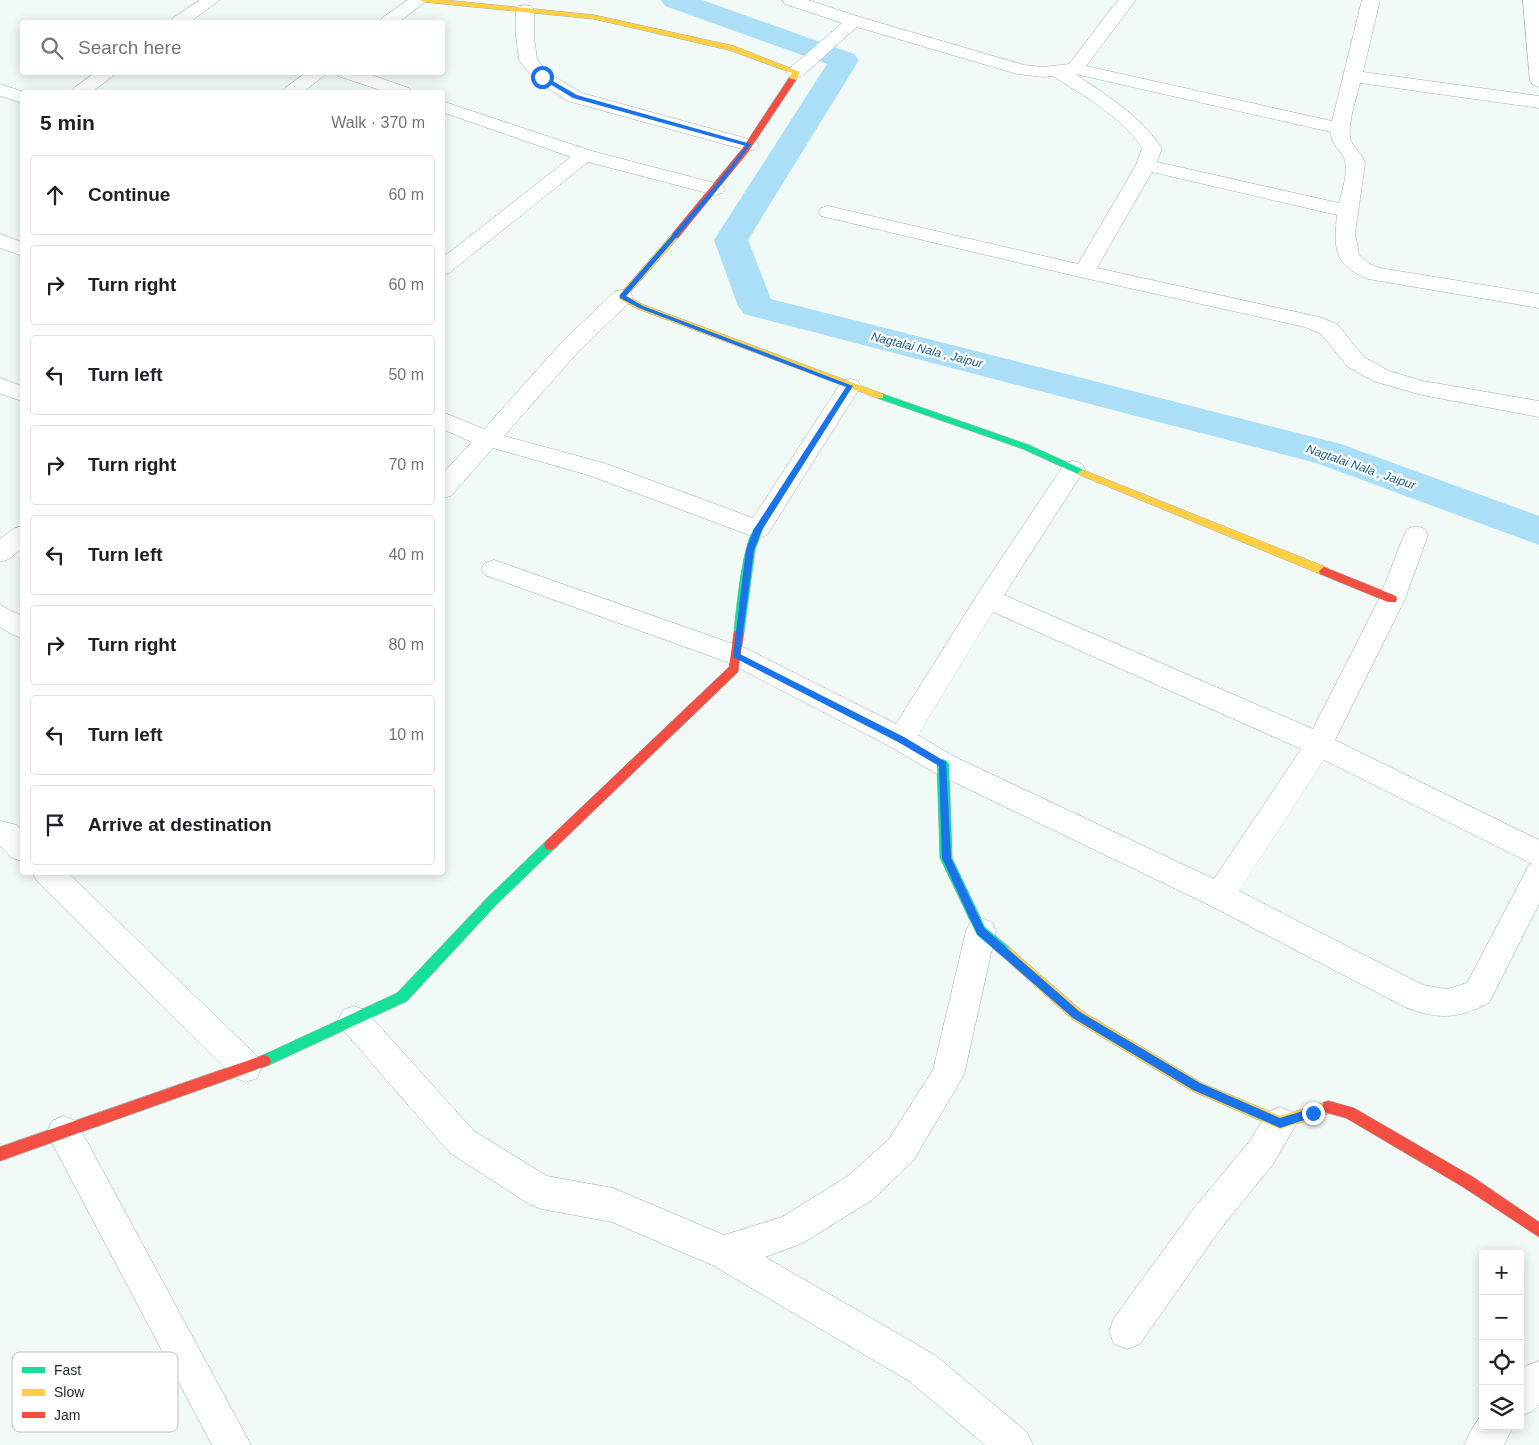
<!DOCTYPE html>
<meta charset="utf-8">
<style>
:root{--surface:#fff;--page:#f2f2f2;--text:#202124;--muted:#757577;--line:#e0e0e0}
body{margin:0;font-family:Arial,sans-serif;background:var(--page);color:var(--text)}
.controls{position:absolute;right:15px;bottom:15px;display:grid;overflow:hidden;border-radius:5px;box-shadow:0 2px 12px #0003}
.controls button{width:45px;height:45px;display:grid;place-items:center;padding:0;border:0;border-bottom:1px solid var(--line);background:var(--surface);color:var(--text);font:25px sans-serif}
.stop{position:absolute;width:15px;height:15px;margin:-11px;border:4px solid #1a73e8;border-radius:50%;background:#fff}
.stop.end{background:#1a73e8;border-color:#fff;box-shadow:0 1px 5px #0008}
.list{margin:0;padding:0;list-style:none}
h2{display:flex;justify-content:space-between;align-items:center;height:65px;margin:0;padding:0 20px;font-size:21px}
h2 small{font-size:16px;font-weight:400;color:var(--muted)}
.list li{display:grid;grid-template-columns:32px 1fr auto;gap:15px;align-items:center;box-sizing:border-box;height:80px;margin:0 10px 10px;padding:0 10px;border:1px solid var(--line);border-radius:5px}
.list b{display:block;font-size:19px;white-space:nowrap}
.list em{font-size:16px;font-style:normal;color:var(--muted)}
.icon{flex:none;width:28px;height:28px;fill:none;stroke:currentColor;stroke-width:2;stroke-linecap:round;stroke-linejoin:round}
.map{position:relative;flex:none;width:1539px;height:1445px;overflow:hidden}
.search{position:absolute;background:var(--surface);box-shadow:0 2px 12px #0003;left:20px;top:20px;width:425px;height:55px;display:flex;align-items:center;gap:12px;box-sizing:border-box;padding:0 18px;border-radius:5px;color:var(--muted);font-size:19px}
.panel{position:absolute;background:var(--surface);box-shadow:0 2px 12px #0003;left:20px;top:90px;width:425px;height:785px;border-radius:5px}
.map>svg:first-child{display:block}
.lines{fill:none;stroke-linecap:round;stroke-linejoin:round}
.canal{fill:#aadff7;fill-rule:evenodd}
.street-casing{stroke:#a6afab;stroke-width:1}
.fast-casing{stroke:#a6afab;stroke-width:1}
.slow-casing{stroke:#a6afab;stroke-width:1}
.jam-casing{stroke:#a6afab;stroke-width:1}
.street{fill:#fdfefe;fill-rule:evenodd}
.fast{fill:#16e098;fill-rule:evenodd}
.slow{fill:#ffcf43;fill-rule:evenodd}
.jam{fill:#f24e42;fill-rule:evenodd}
.route{fill:#1a73e8}
.labels{text-anchor:middle;stroke-width:4.5;stroke-linejoin:round;paint-order:stroke}
.far-water-label{font-size:12px;font-style:italic;fill:#145d7c;stroke:#fff}
.key{fill:#fff;stroke:#bdc0be;stroke-width:1}
.key-label{font-size:14px;fill:#222d28}
</style>
<div class="map">
<svg width="1539" height="1445" viewBox="0 0 1539 1445">
<rect width="100%" height="100%" fill="#f1faf6"/>
<g class="lines">
<polygon class="canal" points="661,0 702,0 854,54 859,60 748,240 771,299 1341,444 1539,516 1539,545 1316,463 744,314 738,306 714,240 827,64 665,6"/>
<defs>
<g id="street">
<polygon points="200,0 220,0 190,22 171,22 173,18"/>
<polygon points="408,0 428,0 399,22 380,22 382,18"/>
<path d="M782,0H808L860,17L1024,65L1043,67L1069,64L1118,0H1136L1086,66L1332,121L1362,0H1380L1363,72L1539,96V108L1360,83C1357,97 1346,127 1351,141C1355,149 1363,154 1365,164L1355,233L1359,255L1370,264L1380,268L1539,294V308L1368,279C1333,264 1334,249 1337,215L1152,172L1097,268L1319,317L1337,324L1364,357L1389,371L1423,381L1539,401V417L1422,395L1373,381L1348,367L1321,334L1305,327L1084,278L821,216L818,212L821,208L828,206L1078,264L1136,165L1142,148C1121,116 1085,97 1053,76L1043,77L1017,74L857,27L802,76L796,77L790,76L787,72L790,68L842,23L785,4ZM1075,74L1331,132C1331,143 1337,147 1343,156C1350,168 1342,191 1339,203L1157,162L1162,148C1139,115 1108,96 1075,74Z"/>
<polygon points="1523,0 1539,0 1539,87 1533,85 1530,81"/>
<polygon points="525,5 531,6 534,10 534,37 537,59 548,73 582,93 756,141 759,145 756,149 749,151 568,101 536,81 519,60 516,37 516,10 519,6"/>
<polygon points="96,72 118,72 92,92 72,92 74,88"/>
<polygon points="307,72 329,72 303,92 283,92 285,88"/>
<polygon points="335,72 363,72 409,88 411,92 386,92 338,76"/>
<polygon points="0,84 24,92 22,92 22,103 0,96"/>
<polygon points="442,101 592,151 722,185 725,189 722,193 715,195 588,162 449,273 442,275 442,258 571,157 442,112"/>
<polygon points="0,234 22,242 22,256 0,248"/>
<polygon points="622,290 630,292 633,297 630,302 578,352 504,436 604,463 753,518 842,381 850,379 858,381 861,386 767,535 758,538 749,535 588,475 493,448 451,496 442,498 442,474 472,442 442,429 442,412 484,429 562,342 614,292"/>
<polygon points="0,378 22,386 22,401 0,394"/>
<path d="M1073,461L1081,463L1085,469L1004,595L1313,729L1379,599L1404,535L1407,529L1416,526L1425,529L1428,535L1405,599L1335,740L1539,840V904L1489,1003C1457,1019 1439,1020 1405,1007L1209,905L933,772L891,747L727,662L485,575L481,569L485,563L494,560L745,648L896,724L979,592L1065,463ZM993,612L1301,749L1214,879L953,756L918,735ZM1324,760L1532,864L1529,865L1467,983L1447,989L1423,985L1239,891Z"/>
<polygon points="22,526 22,548 9,559 0,562 0,539 13,529"/>
<polygon points="0,605 22,616 22,638 13,635 0,627"/>
<polygon points="0,821 17,825 22,831 22,861 12,858 0,846"/>
<polygon points="32,872 67,872 257,1056 262,1067 257,1078 246,1082 235,1078 37,881"/>
<polygon points="981,918 992,922 996,931 964,1075 913,1161 872,1200 803,1243 765,1257 935,1355 1027,1432 1033,1445 985,1445 909,1381 712,1265 612,1222 541,1209 529,1204 450,1153 343,1030 338,1020 343,1010 354,1006 365,1010 474,1131 547,1176 613,1188 724,1235 782,1217 848,1176 889,1139 933,1070 966,931 970,922"/>
<polygon points="1280,1107 1292,1112 1297,1123 1273,1164 1219,1231 1140,1344 1127,1349 1114,1344 1109,1331 1114,1318 1195,1207 1249,1142 1268,1112"/>
<polygon points="64,1116 76,1121 251,1445 212,1445 52,1143 47,1132 52,1121"/>
<polygon points="1539,1361 1539,1405 1533,1411 1520,1416 1520,1372 1526,1366"/>
<polygon points="1483,1412 1483,1426 1513,1426 1504,1445 1464,1445 1470,1432"/>
</g>
<g id="fast">
<polygon points="880,393 1029,445 1086,471 1088,473 1086,475 1080,475 1023,449 877,398 877,394"/>
<path d="M758,525L763,529L755,550L744,632L739,636L734,632C736,614 743,531 758,525Z"/>
<polygon points="943,759 947,761 949,764 952,858 985,927 1011,949 1013,953 1011,957 1007,959 1003,957 977,935 940,858 937,764 939,761"/>
<polygon points="550,840 554,841 556,845 554,849 496,905 407,1001 269,1065 264,1067 259,1065 257,1061 259,1057 397,993 488,897 546,841"/>
</g>
<g id="slow">
<polygon points="420,0 445,0 594,15 734,46 800,72 795,82 789,82 788,80 792,73 729,50 594,19 424,2"/>
<polygon points="675,233 678,234 678,238 627,296 644,305 883,394 883,398 877,398 638,309 619,299 619,295 672,234"/>
<polygon points="1083,470 1328,568 1329,571 1324,575 1320,574 1080,475 1078,473 1080,471"/>
<polygon points="1007,947 1011,949 1082,1011 1202,1083 1280,1116 1329,1101 1334,1102 1336,1107 1334,1112 1280,1129 1192,1091 1072,1019 1003,957 1001,953 1003,949"/>
</g>
<g id="jam">
<polygon points="789,78 796,80 748,152 678,238 672,238 672,234 742,149"/>
<polygon points="1324,567 1396,596 1397,599 1396,602 1388,602 1320,574 1319,571"/>
<polygon points="739,628 744,632 738,672 554,849 550,850 546,849 544,845 546,841 729,667 734,632"/>
<polygon points="264,1055 269,1057 271,1061 269,1065 0,1161 0,1147"/>
<polygon points="1329,1101 1354,1108 1473,1177 1539,1222 1539,1237 1463,1187 1346,1118 1324,1112 1322,1107 1324,1102"/>
</g>
</defs>
<use href="#street" class="street-casing"/>
<use href="#fast" class="fast-casing"/>
<use href="#slow" class="slow-casing"/>
<use href="#jam" class="jam-casing"/>
<use href="#street" class="street"/>
<use href="#fast" class="fast"/>
<use href="#slow" class="slow"/>
<use href="#jam" class="jam"/>
</g>
<polygon class="route" points="540,76 544,76 577,95 751,144 717,190 626,296 643,306 853,386 762,530 754,550 740,654 904,737 946,762 951,858 984,928 1080,1012 1200,1083 1280,1118 1313,1108 1318,1113 1316,1116 1280,1128 1276,1126 1193,1090 1073,1018 977,934 942,858 939,766 898,742 733,657 746,550 754,529 846,387 639,308 620,298 620,295 713,188 746,146 573,98 540,78"/>
<g class="labels">
<g class="far-water-label">
<text transform="translate(927 350) rotate(14)" y="4">Nagtalai Nala , Jaipur</text>
<text transform="translate(1361 467) rotate(19)" y="4">Nagtalai Nala , Jaipur</text>
</g>
</g>
<rect x="12" y="1352" width="166" height="80" rx="8" class="key"/>
<rect x="22" y="1367" width="23" height="6" fill="#16e098"/>
<rect x="22" y="1389" width="23" height="7" fill="#ffcf43"/>
<rect x="22" y="1412" width="23" height="6" fill="#f24e42"/>
<g class="key-label">
<text x="54" y="1375">Fast</text>
<text x="54" y="1397">Slow</text>
<text x="54" y="1420">Jam</text>
</g>
</svg>
<div class="controls">
<button>+</button>
<button>−</button>
<button><svg class="icon" aria-label="locate" viewBox="0 0 24 24"><circle cx="12" cy="12" r="6"/><path d="M12 2v4M12 18v4M2 12h4M18 12h4"/></svg></button>
<button><svg class="icon" aria-label="layers" viewBox="0 0 24 24"><path d="M12 4l9 5-9 5-9-5zM3 14l9 5 9-5"/></svg></button>
</div>
<div class="stop" style="left:542px;top:77px"></div>
<div class="stop end" style="left:1313px;top:1113px"></div>
<div class="search"><svg class="icon" aria-label="search" viewBox="0 0 24 24"><circle cx="10" cy="10" r="6"/><path d="M15 15l6 6"/></svg>Search here</div>
<section class="panel">
<h2>5 min<small>Walk · 370 m</small></h2>
<ul class="list">
<li><svg class="icon" aria-label="ahead" viewBox="0 0 24 24"><path d="M12 20V5M6 11l6-6 6 6"/></svg><div><b>Continue</b></div><em>60 m</em></li>
<li><svg class="icon" aria-label="right" viewBox="0 0 24 24"><path d="M7 20v-9h11M14 6l5 5-5 5"/></svg><div><b>Turn right</b></div><em>60 m</em></li>
<li><svg class="icon" aria-label="left" viewBox="0 0 24 24"><path d="M17 20v-9H6M10 6l-5 5 5 5"/></svg><div><b>Turn left</b></div><em>50 m</em></li>
<li><svg class="icon" aria-label="right" viewBox="0 0 24 24"><path d="M7 20v-9h11M14 6l5 5-5 5"/></svg><div><b>Turn right</b></div><em>70 m</em></li>
<li><svg class="icon" aria-label="left" viewBox="0 0 24 24"><path d="M17 20v-9H6M10 6l-5 5 5 5"/></svg><div><b>Turn left</b></div><em>40 m</em></li>
<li><svg class="icon" aria-label="right" viewBox="0 0 24 24"><path d="M7 20v-9h11M14 6l5 5-5 5"/></svg><div><b>Turn right</b></div><em>80 m</em></li>
<li><svg class="icon" aria-label="left" viewBox="0 0 24 24"><path d="M17 20v-9H6M10 6l-5 5 5 5"/></svg><div><b>Turn left</b></div><em>10 m</em></li>
<li><svg class="icon" aria-label="arrive" viewBox="0 0 24 24"><path d="M6 21V4h12l-3 4 3 4H6"/></svg><div><b>Arrive at destination</b></div></li>
</ul>
</section>
</div>
